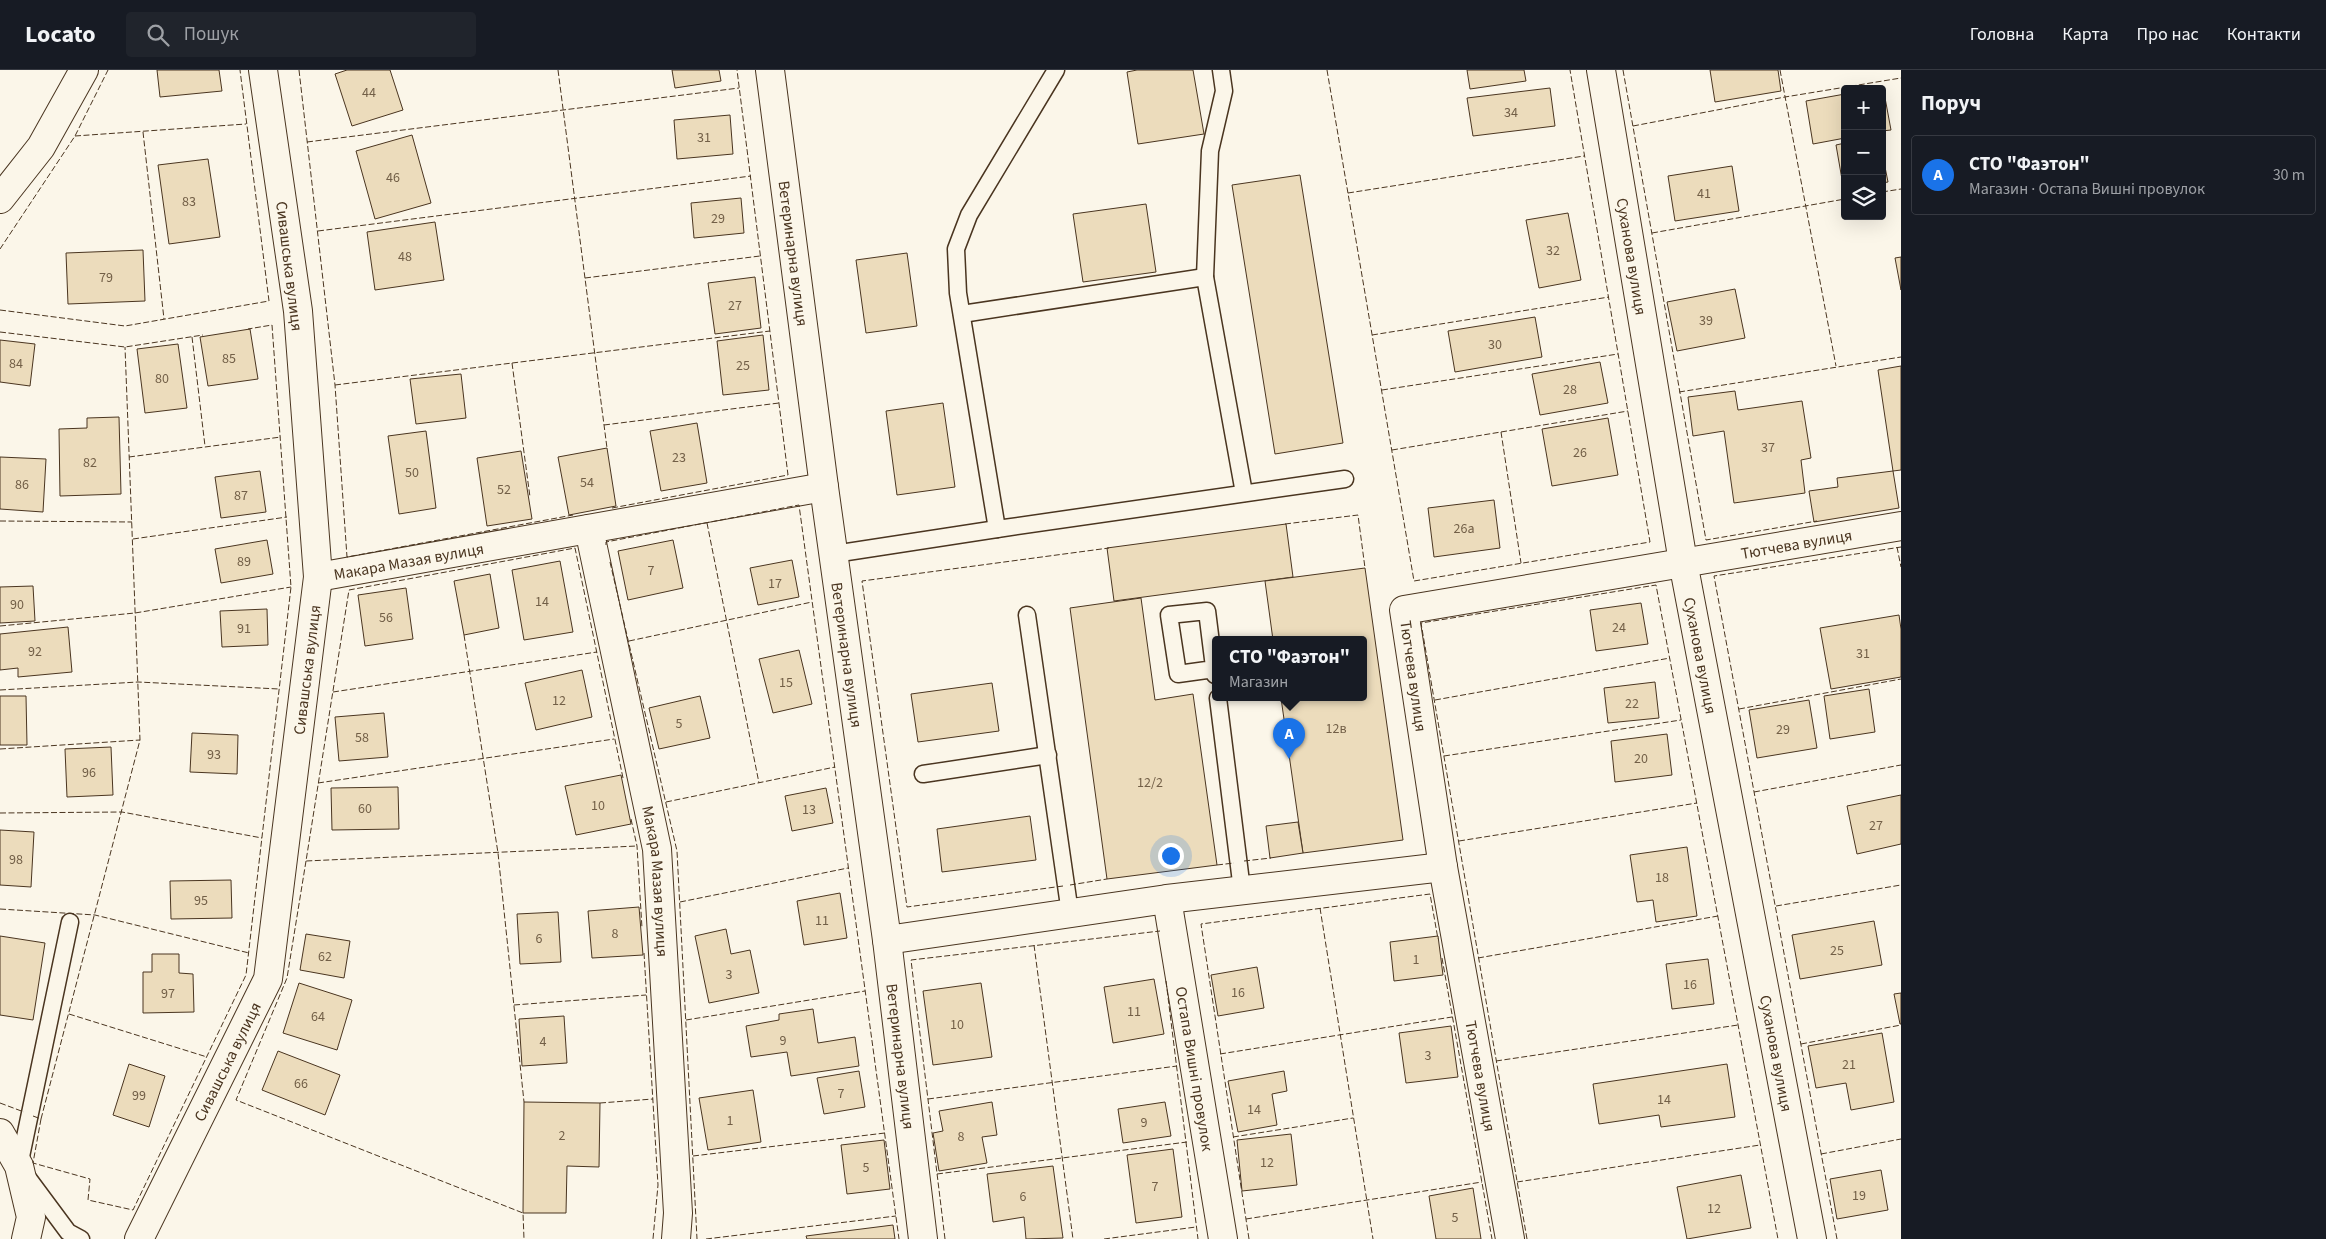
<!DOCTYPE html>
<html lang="uk">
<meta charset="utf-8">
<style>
:root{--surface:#171b24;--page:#20242c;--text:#f1f3f6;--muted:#9ea1a6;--line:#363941;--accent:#1a73e8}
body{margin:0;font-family:"Source Sans 3",sans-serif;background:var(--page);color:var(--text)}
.controls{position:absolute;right:15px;top:15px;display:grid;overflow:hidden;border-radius:5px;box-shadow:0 5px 20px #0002}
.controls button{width:45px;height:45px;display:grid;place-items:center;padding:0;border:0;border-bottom:1px solid var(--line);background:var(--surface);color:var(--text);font:25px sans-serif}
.you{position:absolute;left:1170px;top:785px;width:18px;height:18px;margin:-12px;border:4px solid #fff;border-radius:50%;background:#1a73e8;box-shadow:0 0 0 8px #1a73e833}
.badge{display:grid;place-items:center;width:32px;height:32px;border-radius:50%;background:var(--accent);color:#fff;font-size:16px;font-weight:700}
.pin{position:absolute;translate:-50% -41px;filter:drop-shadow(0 1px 2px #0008)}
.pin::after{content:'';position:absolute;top:26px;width:18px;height:15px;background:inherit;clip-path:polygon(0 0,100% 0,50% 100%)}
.popup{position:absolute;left:1212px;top:566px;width:155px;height:65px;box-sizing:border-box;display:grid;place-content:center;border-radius:5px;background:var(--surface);filter:drop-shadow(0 1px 4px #0005);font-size:16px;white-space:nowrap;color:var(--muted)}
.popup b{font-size:19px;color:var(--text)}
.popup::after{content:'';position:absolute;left:50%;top:100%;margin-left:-10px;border:10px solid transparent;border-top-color:var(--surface)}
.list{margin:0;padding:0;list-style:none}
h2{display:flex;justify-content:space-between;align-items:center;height:65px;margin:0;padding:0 20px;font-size:21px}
h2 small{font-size:16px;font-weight:400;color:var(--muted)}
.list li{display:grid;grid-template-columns:32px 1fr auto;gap:15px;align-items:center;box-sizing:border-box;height:80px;margin:0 10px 10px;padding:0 10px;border:1px solid var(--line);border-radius:5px}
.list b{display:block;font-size:19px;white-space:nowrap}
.list p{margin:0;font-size:16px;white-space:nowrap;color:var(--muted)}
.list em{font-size:16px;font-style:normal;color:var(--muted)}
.icon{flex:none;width:28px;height:28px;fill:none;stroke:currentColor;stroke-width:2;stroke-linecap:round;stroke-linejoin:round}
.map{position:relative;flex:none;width:1901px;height:1169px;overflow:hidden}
header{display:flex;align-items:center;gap:30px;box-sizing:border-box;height:70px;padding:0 25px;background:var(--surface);border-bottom:1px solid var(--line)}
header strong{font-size:24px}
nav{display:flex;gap:28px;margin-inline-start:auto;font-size:18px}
.search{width:350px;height:45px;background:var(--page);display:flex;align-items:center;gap:12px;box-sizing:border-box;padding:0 18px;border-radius:5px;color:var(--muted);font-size:19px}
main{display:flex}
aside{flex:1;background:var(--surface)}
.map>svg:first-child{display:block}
.building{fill:#ecdcbc;stroke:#4a3520}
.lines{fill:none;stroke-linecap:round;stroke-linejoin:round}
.lane-casing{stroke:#4a3520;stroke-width:19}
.street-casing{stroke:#4a3520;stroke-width:30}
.lane{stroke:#fbf6e9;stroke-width:16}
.street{stroke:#fbf6e9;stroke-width:28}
.fence{stroke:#4a3520;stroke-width:1;stroke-dasharray:6 2.5;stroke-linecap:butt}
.labels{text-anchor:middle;stroke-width:4;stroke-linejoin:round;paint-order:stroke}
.number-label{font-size:14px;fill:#725f47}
.street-label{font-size:16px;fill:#4a3520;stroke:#fbf6e9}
</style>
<header>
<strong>Locato</strong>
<div class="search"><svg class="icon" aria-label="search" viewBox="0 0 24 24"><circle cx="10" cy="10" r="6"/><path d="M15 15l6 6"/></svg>Пошук</div>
<nav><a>Головна</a><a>Карта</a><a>Про нас</a><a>Контакти</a></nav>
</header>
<main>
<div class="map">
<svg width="1901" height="1169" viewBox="0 0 1901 1169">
<rect width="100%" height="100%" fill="#fbf6e9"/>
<g class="building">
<polygon points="157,0 219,0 222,21 160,27"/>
<polygon points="347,0 390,0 403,40 352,56 335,4"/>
<polygon points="672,0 719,0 721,11 675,18"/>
<polygon points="1137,0 1193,0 1204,64 1138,74 1127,2"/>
<polygon points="1467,0 1524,0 1526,11 1470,19"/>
<polygon points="1710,0 1778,0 1781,21 1715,32"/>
<polygon points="1883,17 1891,60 1882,61 1882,19 1874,19"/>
<polygon points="1550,18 1555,56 1473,66 1467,28"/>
<polygon points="1845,24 1845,68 1813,74 1806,31"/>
<polygon points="730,45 733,84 677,89 674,50"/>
<polygon points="412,65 431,133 375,149 356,81"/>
<polygon points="1845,73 1845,120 1844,121 1836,75"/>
<polygon points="1882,82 1888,112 1882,113"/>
<polygon points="208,89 220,167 169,174 158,95"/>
<polygon points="1732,96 1739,141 1675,151 1668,106"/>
<polygon points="1300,105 1343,373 1275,384 1232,115"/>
<polygon points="741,128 744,163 694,168 691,133"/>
<polygon points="1146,134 1156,202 1083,212 1073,144"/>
<polygon points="1568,143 1581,210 1539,218 1526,150"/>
<polygon points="435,152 444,210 375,220 367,162"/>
<polygon points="143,180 145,231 68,234 66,183"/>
<polygon points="907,183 917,256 866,263 856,190"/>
<polygon points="1901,187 1901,220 1895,188"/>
<polygon points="755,207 761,258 715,264 708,213"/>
<polygon points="1735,219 1745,268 1677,281 1667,232"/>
<polygon points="1535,247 1542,287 1455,302 1448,261"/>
<polygon points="250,259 258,309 208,316 200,267"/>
<polygon points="763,265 769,320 723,325 717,271"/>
<polygon points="0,270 35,274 30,316 0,312"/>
<polygon points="178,274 187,338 145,343 137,279"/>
<polygon points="1600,292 1608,333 1540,345 1532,304"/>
<polygon points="1901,296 1901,400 1893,401 1878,300"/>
<polygon points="461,304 466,348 416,354 410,309"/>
<polygon points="1735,321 1738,340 1802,331 1811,388 1801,390 1805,423 1734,433 1724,361 1693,366 1688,327"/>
<polygon points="943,333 955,417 897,425 886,341"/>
<polygon points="119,347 121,424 60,426 59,359 87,358 87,348"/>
<polygon points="1608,348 1618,405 1552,416 1542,359"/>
<polygon points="697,353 707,413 661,421 650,361"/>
<polygon points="426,361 436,438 399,444 388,366"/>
<polygon points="607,378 616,436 569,445 558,387"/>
<polygon points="521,381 532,449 487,456 477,388"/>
<polygon points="0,387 46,389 43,442 0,439"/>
<polygon points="260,401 266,442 221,448 215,407"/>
<polygon points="1893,401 1899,438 1814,452 1809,421 1838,417 1837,408"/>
<polygon points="1494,430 1500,478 1434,487 1428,438"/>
<polygon points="1286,454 1293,507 1114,531 1107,478"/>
<polygon points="267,470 273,504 221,513 215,479"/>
<polygon points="673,470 683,518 628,530 618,481"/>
<polygon points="792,490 799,527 758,535 750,498"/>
<polygon points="560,491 573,562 524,570 512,500"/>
<polygon points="1365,498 1403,770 1303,783 1281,628 1363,628 1363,570 1273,570 1265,511"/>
<polygon points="490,504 499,558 464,565 454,511"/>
<polygon points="33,516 35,551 0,553 0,517"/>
<polygon points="406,518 413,569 365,576 358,525"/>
<polygon points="1141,528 1155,630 1193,624 1217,795 1107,809 1070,538"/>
<polygon points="1641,533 1648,574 1596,581 1590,540"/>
<polygon points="267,539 268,575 222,577 220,541"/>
<polygon points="1899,545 1901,559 1901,607 1831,619 1820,558"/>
<polygon points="68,557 72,602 18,607 18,598 0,600 0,564"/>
<polygon points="799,580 812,634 773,643 759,589"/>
<polygon points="582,600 592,647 536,660 525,613"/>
<polygon points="1655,612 1659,648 1608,653 1604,618"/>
<polygon points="992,613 999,661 918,672 911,624"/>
<polygon points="1869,619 1875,662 1830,669 1824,626"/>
<polygon points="0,626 26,626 27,675 0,675"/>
<polygon points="700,626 710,668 659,679 649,638"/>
<polygon points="1809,630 1817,678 1757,688 1749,640"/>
<polygon points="384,643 388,687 339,691 335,647"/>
<polygon points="192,663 238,665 237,704 190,702"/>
<polygon points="1667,664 1672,705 1615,712 1611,671"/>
<polygon points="111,677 113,725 67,727 65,679"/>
<polygon points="621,705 631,754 576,765 565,716"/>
<polygon points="398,717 399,759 332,760 331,718"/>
<polygon points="826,718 833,753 792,761 785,726"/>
<polygon points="1901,725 1901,774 1857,784 1847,736"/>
<polygon points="1030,746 1036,790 942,802 937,759"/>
<polygon points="1298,752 1303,783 1270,788 1266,756"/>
<polygon points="0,760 34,762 31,817 0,815"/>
<polygon points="1687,777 1697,846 1656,852 1653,830 1637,832 1630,785"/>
<polygon points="231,810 232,848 171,849 170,811"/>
<polygon points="840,823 847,868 804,875 797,831"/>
<polygon points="639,837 643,885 592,888 588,841"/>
<polygon points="558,842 561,892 520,894 517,844"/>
<polygon points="1874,851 1882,895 1800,909 1792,865"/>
<polygon points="726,859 731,884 750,880 759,923 709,933 695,866"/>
<polygon points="306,864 350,871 344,908 300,900"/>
<polygon points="0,866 45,873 33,950 0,945"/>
<polygon points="1438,866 1443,905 1394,911 1390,872"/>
<polygon points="152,884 179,884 179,903 193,904 194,942 143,943 143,902 152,902"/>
<polygon points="1708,889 1714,934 1672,939 1666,894"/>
<polygon points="1257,897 1264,938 1218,946 1211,905"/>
<polygon points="1154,909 1164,964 1113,973 1104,917"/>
<polygon points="299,913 352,930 337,980 283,963"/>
<polygon points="981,913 992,987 933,995 923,921"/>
<polygon points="1901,923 1901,954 1900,954 1894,924"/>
<polygon points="813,939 818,973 855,967 859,996 791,1006 787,982 751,987 746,956 779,950 779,944"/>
<polygon points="564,946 567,993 522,996 519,949"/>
<polygon points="1451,956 1458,1007 1406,1013 1399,963"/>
<polygon points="1882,963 1894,1032 1851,1040 1846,1013 1816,1018 1808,976"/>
<polygon points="278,981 340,1005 325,1045 262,1020"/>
<polygon points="129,994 165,1006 149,1057 113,1045"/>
<polygon points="1727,994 1735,1047 1661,1057 1659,1045 1599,1054 1593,1014"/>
<polygon points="859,1001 865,1037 824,1044 817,1008"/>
<polygon points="1284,1001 1287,1021 1272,1024 1277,1055 1238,1062 1228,1011"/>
<polygon points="753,1020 761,1072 708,1080 699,1028"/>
<polygon points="524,1032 600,1033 599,1097 567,1096 566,1143 523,1143"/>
<polygon points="992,1032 997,1065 982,1067 987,1093 939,1101 933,1063 943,1061 939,1041"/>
<polygon points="1165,1032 1171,1066 1123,1073 1118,1039"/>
<polygon points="1291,1064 1297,1115 1242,1121 1237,1070"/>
<polygon points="884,1070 890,1119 847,1124 841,1075"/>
<polygon points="1173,1079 1182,1147 1136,1153 1127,1085"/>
<polygon points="1053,1096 1063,1168 1026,1169 1024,1147 993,1152 987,1104"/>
<polygon points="1881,1100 1888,1140 1837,1149 1830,1109"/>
<polygon points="1741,1105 1751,1158 1687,1169 1677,1117"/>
<polygon points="1473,1118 1481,1169 1436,1169 1429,1126"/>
<polygon points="893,1155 895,1169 807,1169 806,1166"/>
</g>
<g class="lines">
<defs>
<g id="lane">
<polyline points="1221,0 1224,21 1210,81 1205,207 1244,423"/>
<polyline points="962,244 1205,207"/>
<polyline points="997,459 1345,409"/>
<polyline points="834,484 997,459 958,223 956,179 969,145 1056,0"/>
<polyline points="1027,545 1070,843"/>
<polyline points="1214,599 1178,604 1169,545 1207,541 1215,605"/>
<polyline points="1218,628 1242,820"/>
<polyline points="923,704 1048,685"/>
<polyline points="70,852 19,1096 68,1162 81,1169"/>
</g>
<g id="street">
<path id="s1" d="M770,0L824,417L887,870L923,1169"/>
<path id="s2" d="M1601,0L1683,492L1812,1169"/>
<polyline points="0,129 41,77 84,0"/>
<path id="s3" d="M589,459L657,779L678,1143L676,1169"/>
<path id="s4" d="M318,507L824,417"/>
<path id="s5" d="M1167,829L1223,1169"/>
<polyline points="887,870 1167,829 1443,797"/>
<polyline points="0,1063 19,1096 31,1147 26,1169"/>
<path id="s6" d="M139,1169L268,909L318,507L298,241L263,0"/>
<path id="s7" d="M1510,1169L1443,797L1404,540L1901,456"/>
</g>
</defs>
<use href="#lane" class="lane-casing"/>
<use href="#street" class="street-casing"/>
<use href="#lane" class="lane"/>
<use href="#street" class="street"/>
<g class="fence">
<polyline points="299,0 335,315 347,487 573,445"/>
<polyline points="558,0 607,378"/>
<polyline points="1327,0 1414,511 1650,472 1570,0"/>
<polyline points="1623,0 1706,470 1817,451"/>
<polyline points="1780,0 1836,296"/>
<polyline points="1633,56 1785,27 1901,8"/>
<polyline points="143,62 164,249"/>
<polyline points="75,66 246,54"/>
<polyline points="307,72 739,18"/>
<polyline points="1882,122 1901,119"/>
<polyline points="1348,123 1584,86"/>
<polyline points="318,161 751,106"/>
<polyline points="1652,163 1845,129"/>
<polyline points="0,179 75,66 108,0"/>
<polyline points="585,208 760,186"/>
<polyline points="0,240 125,256 269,231 240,0"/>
<polyline points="0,262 125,277 203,265"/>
<polyline points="1372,265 1609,227"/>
<polyline points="192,267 205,376"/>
<polyline points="512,293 530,427"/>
<polyline points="335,315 770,261"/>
<polyline points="1382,320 1618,284"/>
<polyline points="1679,322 1901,287"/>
<polyline points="604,355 779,333"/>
<polyline points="1501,362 1521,493"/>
<polyline points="1392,380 1628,341"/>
<polyline points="129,387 281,367"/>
<polyline points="612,438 788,405 737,0"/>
<polyline points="0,451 132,452"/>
<polyline points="707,453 759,713"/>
<polyline points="1285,454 1358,445 1365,498"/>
<polyline points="133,469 287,447"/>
<polyline points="606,475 606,472 799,435 899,1169"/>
<polyline points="1897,477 1901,497"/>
<polyline points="610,492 677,781 697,1169"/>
<polyline points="0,556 135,543 291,517"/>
<polyline points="464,565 498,783 524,1032"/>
<polyline points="629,571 812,532"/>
<polyline points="0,620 138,612 279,619"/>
<polyline points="333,622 597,582"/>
<polyline points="1435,630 1670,588"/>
<polyline points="1739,639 1901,609"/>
<polyline points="0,679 140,670"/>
<polyline points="1444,686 1681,650"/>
<polyline points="623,708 575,478 349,520 306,791 637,776"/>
<polyline points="318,713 614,669"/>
<polyline points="1754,722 1901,695"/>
<polyline points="666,732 835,697"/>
<polyline points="0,743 122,742 262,768"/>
<polyline points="631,749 637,776 642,858"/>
<polyline points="1459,771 1697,733"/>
<polyline points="306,791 287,908 236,1030 523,1143 524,1169"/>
<polyline points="1244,791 1271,788"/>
<polyline points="1217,795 1234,793"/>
<polyline points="1070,815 1107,809"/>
<polyline points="1063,816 907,837 862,511 1109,478"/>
<polyline points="680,832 848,798"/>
<polyline points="1776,836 1901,815"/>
<polyline points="1320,838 1373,1169"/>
<polyline points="0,839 95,845 249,883"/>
<polyline points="1034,875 1073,1169"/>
<polyline points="644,883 658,1115 653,1169"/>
<polyline points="1442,888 1492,1169"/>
<polyline points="1478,888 1718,846"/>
<polyline points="1166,911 1198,1169"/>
<polyline points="514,935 646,925"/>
<polyline points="69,944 207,987"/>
<polyline points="686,950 865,921"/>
<polyline points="1801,974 1901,955"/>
<polyline points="1220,984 1452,947"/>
<polyline points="1496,991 1738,955"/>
<polyline points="928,1029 1177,996"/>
<polyline points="0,1033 24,1042"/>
<polyline points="600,1033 653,1029"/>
<polyline points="33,1046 41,1049 33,1093 90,1109 88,1130 133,1140 246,905 291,517 272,255 248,259"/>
<polyline points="41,1049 140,670 125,277"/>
<polyline points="1233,1067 1353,1048"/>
<polyline points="1821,1084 1901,1069"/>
<polyline points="693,1086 885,1063"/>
<polyline points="937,1104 1187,1072"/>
<polyline points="1517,1112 1760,1075"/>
<polyline points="1246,1149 1482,1112"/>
<polyline points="706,1169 896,1146"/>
<polyline points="945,1169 911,890 1160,861"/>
<polyline points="1104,1169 1196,1157"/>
<polyline points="1249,1169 1201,854 1430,824 1438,869"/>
<polyline points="1527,1169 1421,553 1656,515 1778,1169"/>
<polyline points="1837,1169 1714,506 1901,477"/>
</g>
</g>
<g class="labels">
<g class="number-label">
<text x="369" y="27">44</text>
<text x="1511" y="47">34</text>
<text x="704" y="72">31</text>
<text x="393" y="112">46</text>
<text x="1704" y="128">41</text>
<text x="189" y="136">83</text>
<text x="718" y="153">29</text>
<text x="1553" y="185">32</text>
<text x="405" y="191">48</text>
<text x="106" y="212">79</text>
<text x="735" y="240">27</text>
<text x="1706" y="255">39</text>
<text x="1495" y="279">30</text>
<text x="229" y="293">85</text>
<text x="16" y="298">84</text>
<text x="743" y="300">25</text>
<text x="162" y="313">80</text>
<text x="1570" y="324">28</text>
<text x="1768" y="382">37</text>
<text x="1580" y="387">26</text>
<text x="679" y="392">23</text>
<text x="90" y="397">82</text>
<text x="412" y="407">50</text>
<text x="587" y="417">54</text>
<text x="22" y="419">86</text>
<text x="504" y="424">52</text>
<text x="241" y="430">87</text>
<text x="1464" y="463">26а</text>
<text x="244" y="496">89</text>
<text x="651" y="505">7</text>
<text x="775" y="518">17</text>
<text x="542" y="536">14</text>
<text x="17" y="539">90</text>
<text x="386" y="552">56</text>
<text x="1619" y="562">24</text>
<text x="244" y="563">91</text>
<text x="35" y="586">92</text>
<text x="1863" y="588">31</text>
<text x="786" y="617">15</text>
<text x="559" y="635">12</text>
<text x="1632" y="638">22</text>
<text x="679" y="658">5</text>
<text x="1336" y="663">12в</text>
<text x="1783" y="664">29</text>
<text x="362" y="672">58</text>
<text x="214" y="689">93</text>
<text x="1641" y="693">20</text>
<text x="89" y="707">96</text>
<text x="1150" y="717">12/2</text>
<text x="598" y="740">10</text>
<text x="365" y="743">60</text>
<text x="809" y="744">13</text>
<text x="1876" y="760">27</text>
<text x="16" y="794">98</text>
<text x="1662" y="812">18</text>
<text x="201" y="835">95</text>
<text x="822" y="855">11</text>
<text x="615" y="868">8</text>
<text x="539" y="873">6</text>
<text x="1837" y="885">25</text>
<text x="325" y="891">62</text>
<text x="1416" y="894">1</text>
<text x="729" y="909">3</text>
<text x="1690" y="919">16</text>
<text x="1238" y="927">16</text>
<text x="168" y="928">97</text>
<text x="1134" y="946">11</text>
<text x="318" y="951">64</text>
<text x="957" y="959">10</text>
<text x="783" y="975">9</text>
<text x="543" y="976">4</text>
<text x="1428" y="990">3</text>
<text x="1849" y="999">21</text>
<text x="301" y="1018">66</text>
<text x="841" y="1028">7</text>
<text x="139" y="1030">99</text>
<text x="1664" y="1034">14</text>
<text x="1254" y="1044">14</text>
<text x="730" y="1055">1</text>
<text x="1144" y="1057">9</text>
<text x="562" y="1070">2</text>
<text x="961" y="1071">8</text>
<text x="1267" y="1097">12</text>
<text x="866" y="1102">5</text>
<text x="1155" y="1121">7</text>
<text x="1859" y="1130">19</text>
<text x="1023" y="1131">6</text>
<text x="1714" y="1143">12</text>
<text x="1455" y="1152">5</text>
</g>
<g class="street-label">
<text dy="6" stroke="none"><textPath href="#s1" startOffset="185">Ветеринарна вулиця</textPath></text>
<text dy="6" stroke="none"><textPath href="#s2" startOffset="189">Суханова вулиця</textPath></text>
<text transform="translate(290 196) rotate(83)" y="6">Сивашська вулиця</text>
<text dy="6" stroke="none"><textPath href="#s7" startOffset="1036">Тютчева вулиця</textPath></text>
<text dy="6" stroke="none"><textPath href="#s4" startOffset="92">Макара Мазая вулиця</textPath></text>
<text dy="6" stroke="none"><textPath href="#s1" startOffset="590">Ветеринарна вулиця</textPath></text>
<text dy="6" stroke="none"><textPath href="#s2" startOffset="594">Суханова вулиця</textPath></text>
<text dy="6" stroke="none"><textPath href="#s6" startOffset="602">Сивашська вулиця</textPath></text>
<text transform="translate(1414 606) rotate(82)" y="6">Тютчева вулиця</text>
<text dy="6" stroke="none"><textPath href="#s3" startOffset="359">Макара Мазая вулиця</textPath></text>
<text dy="6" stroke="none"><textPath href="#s2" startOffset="999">Суханова вулиця</textPath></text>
<text dy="6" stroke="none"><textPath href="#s1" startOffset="995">Ветеринарна вулиця</textPath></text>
<text dy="6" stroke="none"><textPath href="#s6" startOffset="198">Сивашська вулиця</textPath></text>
<text dy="6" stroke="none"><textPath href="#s5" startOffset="172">Остапа Вишні провулок</textPath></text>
<text transform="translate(1481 1006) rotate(80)" y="6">Тютчева вулиця</text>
</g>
</g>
</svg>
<div class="controls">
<button>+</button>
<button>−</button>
<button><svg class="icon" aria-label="layers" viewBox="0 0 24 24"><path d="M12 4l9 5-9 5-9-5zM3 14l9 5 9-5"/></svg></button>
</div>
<div class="you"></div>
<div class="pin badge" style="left:1289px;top:689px">A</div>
<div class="popup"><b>СТО &quot;Фаэтон&quot;</b>Магазин</div>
</div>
<aside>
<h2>Поруч<small></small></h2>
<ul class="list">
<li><span class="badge">A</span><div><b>СТО &quot;Фаэтон&quot;</b><p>Магазин · Остапа Вишні провулок</p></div><em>30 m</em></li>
</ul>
</aside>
</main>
